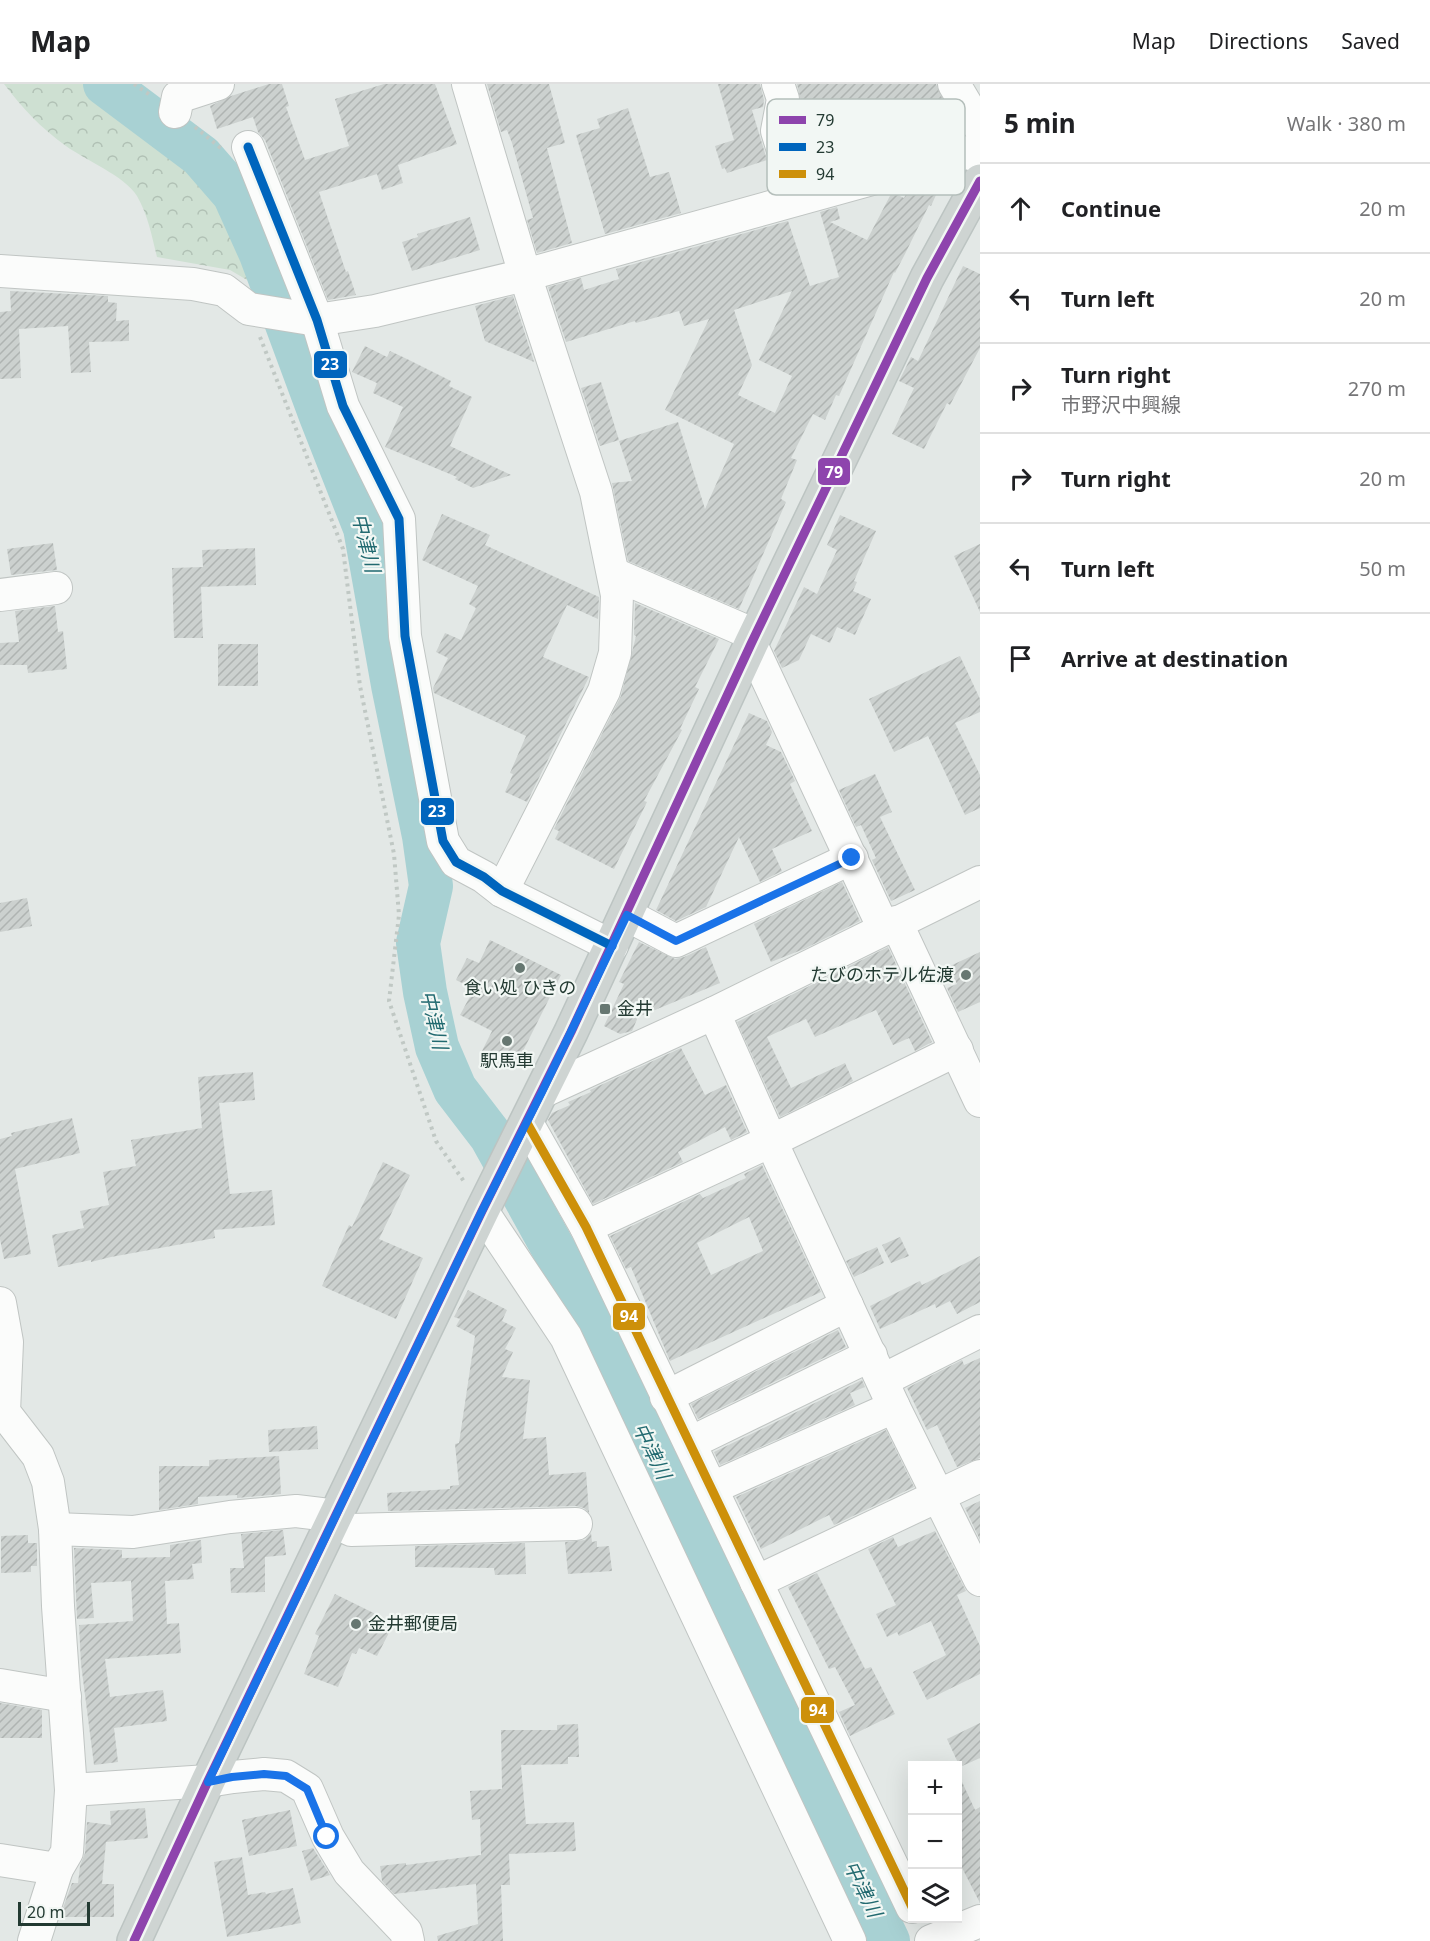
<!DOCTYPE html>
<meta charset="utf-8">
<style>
:root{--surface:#fff;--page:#f6f6f6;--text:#202124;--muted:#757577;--line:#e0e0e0}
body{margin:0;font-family:"Noto Sans","Noto Sans JP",sans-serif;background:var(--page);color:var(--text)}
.controls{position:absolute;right:18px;bottom:18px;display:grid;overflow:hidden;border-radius:0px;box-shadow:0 6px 24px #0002}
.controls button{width:54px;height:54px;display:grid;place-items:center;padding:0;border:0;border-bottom:2px solid var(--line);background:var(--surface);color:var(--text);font:30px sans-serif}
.scale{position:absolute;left:18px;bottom:15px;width:72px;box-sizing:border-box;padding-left:6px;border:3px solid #233a32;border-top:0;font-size:16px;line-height:21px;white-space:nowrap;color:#233a32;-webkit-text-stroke:4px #f2f7f4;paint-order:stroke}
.stop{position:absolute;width:18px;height:18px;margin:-14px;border:4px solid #1a73e8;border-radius:50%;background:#fff}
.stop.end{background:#1a73e8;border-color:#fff;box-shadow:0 2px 6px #0008}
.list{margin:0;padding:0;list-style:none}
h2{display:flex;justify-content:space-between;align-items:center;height:78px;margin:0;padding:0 24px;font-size:26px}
h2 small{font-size:20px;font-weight:400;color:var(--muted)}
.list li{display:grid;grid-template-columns:39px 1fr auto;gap:18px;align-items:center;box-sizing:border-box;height:90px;padding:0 24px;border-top:2px solid var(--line)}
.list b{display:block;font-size:22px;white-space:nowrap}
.list p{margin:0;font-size:20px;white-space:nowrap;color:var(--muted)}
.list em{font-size:20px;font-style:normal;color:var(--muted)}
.icon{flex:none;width:33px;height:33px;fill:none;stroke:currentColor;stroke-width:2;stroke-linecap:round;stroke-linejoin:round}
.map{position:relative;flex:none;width:980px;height:1857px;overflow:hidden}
header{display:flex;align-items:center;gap:36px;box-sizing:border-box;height:84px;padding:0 30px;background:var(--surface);border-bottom:2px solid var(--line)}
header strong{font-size:28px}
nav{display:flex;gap:33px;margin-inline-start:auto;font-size:21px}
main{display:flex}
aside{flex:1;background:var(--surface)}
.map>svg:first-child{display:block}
.forest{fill:url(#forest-crowns)}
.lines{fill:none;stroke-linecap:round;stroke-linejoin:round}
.river{stroke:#a8d1d3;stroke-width:44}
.building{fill:url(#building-hatch);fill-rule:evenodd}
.minor-casing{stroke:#c0c5c3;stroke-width:34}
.major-casing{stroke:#bcc4c2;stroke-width:36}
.path{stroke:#c0c8c4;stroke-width:4;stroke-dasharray:3 4.5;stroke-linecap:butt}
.minor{stroke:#fbfcfb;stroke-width:32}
.major{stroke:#ced4d2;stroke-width:33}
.bus-1-casing{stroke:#f2f7f4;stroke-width:14}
.bus-2-casing{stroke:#f2f7f4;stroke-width:14}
.bus-3-casing{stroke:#f2f7f4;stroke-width:14}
.bus-1{stroke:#8e44ad;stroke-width:9}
.bus-2{stroke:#0065bd;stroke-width:9}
.bus-3{stroke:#cd900a;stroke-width:9}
.route{stroke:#1a73e8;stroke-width:8}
.poi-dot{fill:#667771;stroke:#f2f7f4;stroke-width:2}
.labels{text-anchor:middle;stroke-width:4.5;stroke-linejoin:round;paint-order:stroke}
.poi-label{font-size:18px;fill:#233a32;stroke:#f2f7f4}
.water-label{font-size:20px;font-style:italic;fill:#226a70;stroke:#f2f7f4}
.key{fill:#f2f7f4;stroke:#b4beba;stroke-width:1.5}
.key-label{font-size:16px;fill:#233a32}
.line-badge{stroke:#f2f7f4;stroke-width:2}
.badge-label{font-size:16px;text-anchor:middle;font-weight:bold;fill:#fff}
</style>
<header>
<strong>Map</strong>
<nav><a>Map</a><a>Directions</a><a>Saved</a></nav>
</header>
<main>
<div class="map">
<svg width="980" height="1857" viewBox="0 0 980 1857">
<defs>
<pattern id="forest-crowns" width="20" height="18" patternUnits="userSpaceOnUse" patternTransform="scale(1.5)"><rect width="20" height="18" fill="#cee0d2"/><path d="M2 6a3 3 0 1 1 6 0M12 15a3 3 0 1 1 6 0" fill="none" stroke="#b1c1b5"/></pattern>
<pattern id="building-hatch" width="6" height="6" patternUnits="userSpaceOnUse" patternTransform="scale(1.5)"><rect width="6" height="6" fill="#ccd1cf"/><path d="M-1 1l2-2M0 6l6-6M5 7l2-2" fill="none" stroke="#afb4b2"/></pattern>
</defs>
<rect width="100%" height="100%" fill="#e3e8e6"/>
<path class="forest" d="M4,0H84L199,84L227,117L259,203L230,186L157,173C152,153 148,131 137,112C125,92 85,76 66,62C40,43 23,25 4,0Z"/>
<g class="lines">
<polyline class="river" points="105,0 201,72 234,110 261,170 321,332 365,444 393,601 424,752 431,802 418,859 425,908 437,963 455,1005 491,1052 564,1184 888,1857"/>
</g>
<g class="building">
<polygon points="269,0 282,0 289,22 286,23 305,76 349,62 335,15 384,0 435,0 457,60 398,81 403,99 382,106 377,90 319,108 346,188 348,187 356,211 328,216 265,56 258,48 253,33 217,45 210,22 231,12"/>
<polygon points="487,0 549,0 565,59 547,64 572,159 537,169 527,136 533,134 512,59 507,46 501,48"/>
<polygon points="718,0 760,0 764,16 763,23 752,26 767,76 727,89 725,84 722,85 715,62 734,56"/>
<polygon points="797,0 936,0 945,20 928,29 940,55 905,67 811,93 796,42 801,18"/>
<polygon points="628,24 650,93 669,88 681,129 605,150 576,51 600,44 597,35"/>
<path d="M933,97L941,100L931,122L929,121L905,170L895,189L894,188L839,312L836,311L825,336L813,330L791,374L797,376L781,415L786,418L739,525L628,477L612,399L632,397L619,357L678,338L705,425L734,360L665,326L709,235L684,242L679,227L636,239L635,237L566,258L548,203L581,194L584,206L619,195L616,185L788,137L810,202L839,193L820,128L837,123L840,135L830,138L867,156L892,108L904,114L909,104ZM792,207L759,276L792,292L775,329L738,311L752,281L734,226Z"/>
<polygon points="470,133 480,166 412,187 402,158 418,153 417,150"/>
<polygon points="963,182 980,190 980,264 950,321 947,319 924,365 892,350 914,304 899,297 911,273 918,277"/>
<polygon points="10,207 108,212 108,218 117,219 116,237 129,236 129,257 89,258 91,288 71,289 68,242 19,245 21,294 0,295 0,228 11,227"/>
<polygon points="513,212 534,278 485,257 475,222"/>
<polygon points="365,262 387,273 390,267 407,275 451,297 449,302 472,313 450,362 511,391 473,404 455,395 457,393 385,363 403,323 373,309 377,299 352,288"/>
<polygon points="601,298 619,356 600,362 581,304"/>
<polygon points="442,430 490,451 485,461 599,513 598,535 567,521 543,573 589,593 527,718 505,708 513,690 510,689 526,652 434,609 433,604 448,574 436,568 445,549 461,556 476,524 469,520 478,502 422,476"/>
<polygon points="840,431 876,447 854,497 857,498 853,507 871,515 855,551 837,543 830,559 811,550 799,576 782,584 774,567 804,503 817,510 837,466 827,461"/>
<polygon points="53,459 57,486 11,491 7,465"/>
<polygon points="980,460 980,528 954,472"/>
<polygon points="255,464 256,501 201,503 203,554 174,554 172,484 203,483 202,466"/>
<polygon points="635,519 719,555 695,603 699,605 680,645 682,646 644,717 647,718 614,785 555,755 559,747 554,745 621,612 636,552 634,551"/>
<polygon points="55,522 58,548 63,547 67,585 28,589 27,581 0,581 0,559 19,558 15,527"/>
<rect x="218" y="560" width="40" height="42"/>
<polygon points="960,572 980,615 980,628 955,639 980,691 980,724 965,731 928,652 894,668 869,615"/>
<polygon points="749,629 767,637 772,648 766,661 781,668 795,697 790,700 812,747 772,765 782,787 760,798 739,753 706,823 676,837 656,826"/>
<polygon points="875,690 892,728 880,733 915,806 891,817 872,776 876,774 861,741 856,743 839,706"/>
<polygon points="842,798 860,837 804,865 771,878 754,840"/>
<polygon points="27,814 32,842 0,848 0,819"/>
<polygon points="490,856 561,891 515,983 482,967 492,947 460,931 474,905 456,896 467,874 479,879"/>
<polygon points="639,858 675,875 684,873 706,863 720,899 638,933 632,947 620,950 604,942 624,900 619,898"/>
<polygon points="888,863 932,958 915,967 909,954 893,961 876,926 815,953 806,935 767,953 791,1004 845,979 853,997 780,1033 737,938"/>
<polygon points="980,868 980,918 958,928 947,904 957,900 948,883"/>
<polygon points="681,964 705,1011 726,1001 747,1048 731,1056 725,1043 678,1068 683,1078 593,1120 548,1036 552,1029 570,1021 568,1018 591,1008 590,1006"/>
<polygon points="253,988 255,1016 219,1019 230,1110 272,1106 275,1141 214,1146 215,1154 111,1173 91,1178 91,1176 58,1183 52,1151 84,1144 80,1127 109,1121 103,1088 136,1082 131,1056 202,1044 198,993"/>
<polygon points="72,1034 80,1069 15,1085 31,1170 4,1175 0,1155 0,1055 12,1052 11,1049"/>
<polygon points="383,1078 410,1091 379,1155 423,1174 396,1235 322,1202 349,1141 352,1143"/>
<path d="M762,1081L821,1208L670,1277L631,1183L626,1185L610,1152L700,1110L703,1114L746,1094L744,1090ZM749,1133L763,1167L711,1191L697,1159Z"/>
<polygon points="900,1153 909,1172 891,1179 882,1161"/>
<polygon points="877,1163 884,1179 854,1193 846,1177"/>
<polygon points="980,1172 980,1218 957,1230 950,1217 936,1224 935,1220 880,1245 870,1222 920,1197 922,1201"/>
<polygon points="468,1206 507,1226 502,1237 516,1244 505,1265 513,1268 502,1293 530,1296 523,1355 546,1353 549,1391 586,1388 589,1429 584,1424 576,1422 388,1427 387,1409 450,1405 450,1402 459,1401 455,1360 459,1359 475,1252 456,1242 460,1235 454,1233"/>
<polygon points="838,1246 846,1263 698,1335 691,1320"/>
<polygon points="980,1274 980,1374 957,1383 937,1341 927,1346 907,1304 962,1276 964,1281"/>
<polygon points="862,1296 865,1303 850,1309 855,1321 720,1381 714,1368"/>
<polygon points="317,1342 318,1365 269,1368 268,1346"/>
<polygon points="886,1346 914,1403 834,1441 829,1431 761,1465 736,1413"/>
<polygon points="279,1372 281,1410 237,1414 237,1411 198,1413 198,1420 159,1426 159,1382 209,1382 209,1376"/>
<polygon points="980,1417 980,1456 965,1424"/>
<polygon points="283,1446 286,1471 265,1473 265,1508 231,1509 230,1484 244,1484 241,1450"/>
<polygon points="935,1447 966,1507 957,1511 980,1562 980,1590 927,1616 913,1588 946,1571 931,1537 899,1552 897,1548 887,1553 876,1530 896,1521 868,1465 893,1453 898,1463"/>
<polygon points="591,1449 592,1458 597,1457 597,1463 609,1462 612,1487 568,1490 565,1458 585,1456"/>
<polygon points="28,1451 28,1459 37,1459 37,1482 31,1482 31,1488 1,1489 1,1452"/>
<polygon points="201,1456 202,1479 192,1480 194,1495 165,1497 167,1540 179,1539 181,1569 105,1575 110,1613 163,1606 167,1637 114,1644 118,1678 94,1681 81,1580 79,1541 133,1537 131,1497 91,1499 94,1534 77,1535 74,1464 122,1466 122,1474 170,1473 170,1461"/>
<polygon points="525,1459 526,1490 495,1491 494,1484 415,1483 415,1462"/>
<polygon points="817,1489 865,1585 871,1583 895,1630 850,1652 839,1628 855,1621 835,1583 829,1585 788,1503"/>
<polygon points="335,1510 394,1539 377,1572 359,1564 356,1570 352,1569 338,1603 304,1590 319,1552 315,1550"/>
<polygon points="0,1619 42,1626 42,1654 0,1654"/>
<polygon points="980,1639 980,1674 960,1683 947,1655"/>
<polygon points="578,1640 579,1673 568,1673 568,1680 521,1681 526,1740 574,1738 576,1767 509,1770 510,1801 501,1801 503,1857 438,1857 437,1852 478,1840 476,1800 394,1810 382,1797 380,1782 406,1779 406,1781 481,1771 480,1735 472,1736 470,1707 502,1705 501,1646 557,1646 557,1641"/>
<polygon points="957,1687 975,1726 980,1723 980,1819 957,1774"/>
<polygon points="145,1724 148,1754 106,1758 102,1800 114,1800 114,1833 63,1833 63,1824 72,1799 78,1799 80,1782 85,1769 87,1738 111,1741 110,1727"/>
<polygon points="290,1726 297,1762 249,1772 242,1736"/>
<polygon points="313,1764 330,1791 311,1797 302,1767"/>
<polygon points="242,1773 248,1811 265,1808 266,1810 293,1804 301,1839 227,1853 214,1778"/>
</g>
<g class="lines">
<defs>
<g id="minor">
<polyline points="468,0 525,191 596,408 617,511 615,569 604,607 502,807"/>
<polyline points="778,0 783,15 777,47 798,115"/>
<polyline points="954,0 980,44"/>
<polyline points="175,28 178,13 218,0"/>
<polyline points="248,63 317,236 343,322 399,435 405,552 443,757 456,778 484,793 502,807 612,862"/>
<polyline points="0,187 193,200 224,206 249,225 317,236 375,227 525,191 973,67 980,76"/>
<polyline points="614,490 755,551"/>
<polyline points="0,511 56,504"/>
<polyline points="751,560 884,845"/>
<polyline points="627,831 676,857 852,774"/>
<polyline points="896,838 980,1017"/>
<polyline points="714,929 771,1057 894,1323 980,1496"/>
<polyline points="542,1008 714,929 980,798"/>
<polyline points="527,1039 586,1143 912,1823"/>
<polyline points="482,1127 566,1253 850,1857"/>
<polyline points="586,1143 771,1057 957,966"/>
<polyline points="0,1219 7,1258 4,1328 38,1372 48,1398 55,1445 58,1522 71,1706 67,1768 57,1785 34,1857"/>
<polyline points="883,1296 980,1247"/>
<polyline points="666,1313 847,1221"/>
<polyline points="690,1359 871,1271"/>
<polyline points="712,1404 894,1323"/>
<polyline points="55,1445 133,1448 230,1433 296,1427 321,1430 351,1446 576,1440"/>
<polyline points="756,1498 980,1392"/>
<polyline points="0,1601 65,1612"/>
<polyline points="71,1706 208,1697 233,1693 264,1690 286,1692 307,1705 328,1753 349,1788 406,1848 408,1857"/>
<polyline points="0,1776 57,1785"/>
<polyline points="931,1857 980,1837"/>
</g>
<polyline id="major" points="134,1857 208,1697 482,1127 571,948 751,560 927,194 980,97"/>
</defs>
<use href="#minor" class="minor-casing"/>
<use href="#major" class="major-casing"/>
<g class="path">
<polyline points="134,0 150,11"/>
<polyline points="195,43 222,65"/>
<polyline points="260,253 343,465 360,602 394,770 399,831 389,917 436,1057 465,1099"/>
</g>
<use href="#minor" class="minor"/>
<use href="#major" class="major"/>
<defs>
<polyline id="bus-1" points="134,1857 208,1697 482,1127 571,948 751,560 927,194 980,97"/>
<polyline id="bus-2" points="248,63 317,236 343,322 399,435 405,552 443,757 456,778 484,793 502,807 612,862"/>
<polyline id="bus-3" points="527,1039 586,1143 912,1823"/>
</defs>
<use href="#bus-1" class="bus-1-casing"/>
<use href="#bus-2" class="bus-2-casing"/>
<use href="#bus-3" class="bus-3-casing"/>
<use href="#bus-1" class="bus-1"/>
<use href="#bus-2" class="bus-2"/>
<use href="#bus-3" class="bus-3"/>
</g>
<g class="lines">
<polyline class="route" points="327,1753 307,1705 286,1692 264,1690 232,1693 208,1698 482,1127 542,1008 627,831 676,857 852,774"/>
</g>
<g class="poi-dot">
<circle cx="520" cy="884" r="6"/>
<circle cx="966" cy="891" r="6"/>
<rect x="599" y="919" width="12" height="12" rx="3"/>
<circle cx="507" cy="957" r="6"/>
<circle cx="356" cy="1540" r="6"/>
</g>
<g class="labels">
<g class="poi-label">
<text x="954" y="897" text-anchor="end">たびのホテル佐渡</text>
<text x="520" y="910">食い処 ひきの</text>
<text x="617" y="931" text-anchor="start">金井</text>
<text x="507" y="983">駅馬車</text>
<text x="368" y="1546" text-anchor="start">金井郵便局</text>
</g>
<g class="water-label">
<text transform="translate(366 459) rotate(76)" y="7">中津川</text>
<text transform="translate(434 936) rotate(77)" y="7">中津川</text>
<text transform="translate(652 1367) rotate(64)" y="7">中津川</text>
<text transform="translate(863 1805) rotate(64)" y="7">中津川</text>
</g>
</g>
<rect x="767" y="15" width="198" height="96" rx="9" class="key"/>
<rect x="779" y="32" width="27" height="8" fill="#8e44ad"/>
<rect x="779" y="59" width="27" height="8" fill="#0065bd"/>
<rect x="779" y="86" width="27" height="8" fill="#cd900a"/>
<g class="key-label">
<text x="816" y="42">79</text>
<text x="816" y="69">23</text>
<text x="816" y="96">94</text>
</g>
<g class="line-badge">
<rect x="313" y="266" width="35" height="29" rx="6" fill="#0065bd"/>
<rect x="817" y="373" width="34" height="29" rx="6" fill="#8e44ad"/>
<rect x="420" y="713" width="35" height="29" rx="6" fill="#0065bd"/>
<rect x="612" y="1218" width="34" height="29" rx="6" fill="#cd900a"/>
<rect x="800" y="1612" width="35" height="28" rx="6" fill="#cd900a"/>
</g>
<g class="badge-label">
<text x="330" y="286">23</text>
<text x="834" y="394">79</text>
<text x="437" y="733">23</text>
<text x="629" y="1238">94</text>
<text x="818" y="1632">94</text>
</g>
</svg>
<div class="controls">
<button>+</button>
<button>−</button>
<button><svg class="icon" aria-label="layers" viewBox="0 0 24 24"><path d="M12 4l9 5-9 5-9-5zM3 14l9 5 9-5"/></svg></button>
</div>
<div class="scale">20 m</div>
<div class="stop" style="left:327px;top:1753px"></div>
<div class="stop end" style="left:852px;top:774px"></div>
</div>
<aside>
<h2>5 min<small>Walk · 380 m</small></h2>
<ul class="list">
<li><svg class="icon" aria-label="ahead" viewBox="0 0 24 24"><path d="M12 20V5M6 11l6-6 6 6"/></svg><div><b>Continue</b></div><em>20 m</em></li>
<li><svg class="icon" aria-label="left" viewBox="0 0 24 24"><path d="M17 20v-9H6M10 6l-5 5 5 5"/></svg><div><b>Turn left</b></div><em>20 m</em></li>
<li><svg class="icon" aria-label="right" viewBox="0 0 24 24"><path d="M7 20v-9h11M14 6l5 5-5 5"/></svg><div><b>Turn right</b><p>市野沢中興線</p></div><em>270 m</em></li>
<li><svg class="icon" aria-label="right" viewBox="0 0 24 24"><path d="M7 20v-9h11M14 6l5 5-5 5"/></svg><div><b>Turn right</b></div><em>20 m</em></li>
<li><svg class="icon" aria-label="left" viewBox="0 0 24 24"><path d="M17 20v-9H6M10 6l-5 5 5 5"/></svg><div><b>Turn left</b></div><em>50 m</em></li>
<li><svg class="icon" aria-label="arrive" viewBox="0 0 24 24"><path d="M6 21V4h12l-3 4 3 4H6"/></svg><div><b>Arrive at destination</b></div></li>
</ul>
</aside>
</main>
